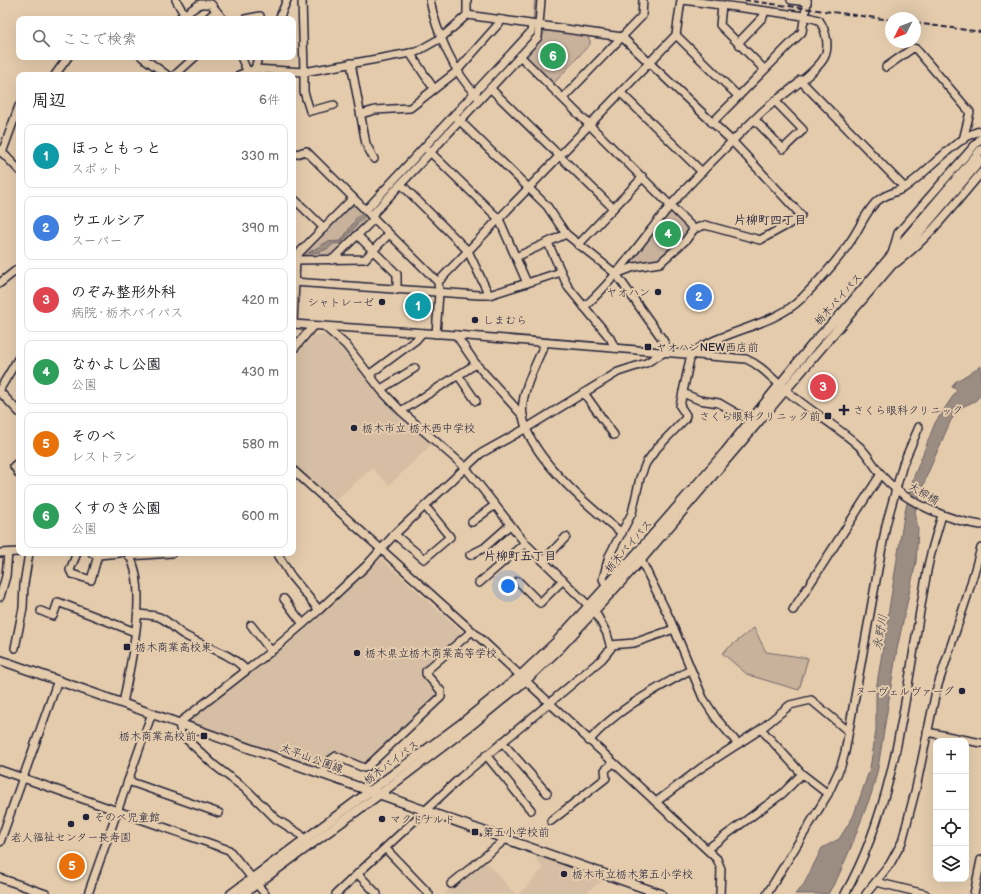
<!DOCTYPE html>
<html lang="ja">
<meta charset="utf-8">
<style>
:root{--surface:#fff;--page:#f6f6f6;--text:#202124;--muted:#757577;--line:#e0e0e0;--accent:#22223b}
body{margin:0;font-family:"Balsamiq Sans","Klee One",sans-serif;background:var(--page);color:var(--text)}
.controls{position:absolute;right:12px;bottom:12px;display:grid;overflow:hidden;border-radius:8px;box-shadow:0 4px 16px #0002}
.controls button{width:36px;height:36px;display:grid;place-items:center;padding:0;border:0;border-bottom:1px solid var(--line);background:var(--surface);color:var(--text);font:20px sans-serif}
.compass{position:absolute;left:885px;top:12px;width:36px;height:36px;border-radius:50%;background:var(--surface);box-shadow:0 4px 16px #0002;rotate:228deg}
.you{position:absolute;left:508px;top:586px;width:14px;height:14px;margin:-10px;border:3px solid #fff;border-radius:50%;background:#1a73e8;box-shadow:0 0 0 6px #1a73e833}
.badge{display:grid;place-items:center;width:26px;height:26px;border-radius:50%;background:var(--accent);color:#fff;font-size:13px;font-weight:700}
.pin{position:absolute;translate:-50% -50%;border:2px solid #fff;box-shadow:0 1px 4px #0006}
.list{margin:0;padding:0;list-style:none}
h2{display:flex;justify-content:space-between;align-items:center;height:52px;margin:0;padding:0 16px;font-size:17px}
h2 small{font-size:13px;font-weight:400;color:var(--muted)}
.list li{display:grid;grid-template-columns:26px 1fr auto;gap:12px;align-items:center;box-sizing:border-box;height:64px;margin:0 8px 8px;padding:0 8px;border:1px solid var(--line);border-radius:8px}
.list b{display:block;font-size:15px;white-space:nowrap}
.list p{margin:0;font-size:13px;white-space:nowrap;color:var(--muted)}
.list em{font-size:13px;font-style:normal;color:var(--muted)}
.icon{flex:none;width:22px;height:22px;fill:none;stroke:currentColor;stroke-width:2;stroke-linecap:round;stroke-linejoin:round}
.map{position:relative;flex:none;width:981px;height:894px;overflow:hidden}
.search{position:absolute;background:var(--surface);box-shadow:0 4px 16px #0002;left:16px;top:16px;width:280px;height:44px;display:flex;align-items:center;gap:10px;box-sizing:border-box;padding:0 14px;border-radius:8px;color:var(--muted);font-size:15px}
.panel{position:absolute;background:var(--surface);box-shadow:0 4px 16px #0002;left:16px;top:72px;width:280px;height:484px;border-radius:8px}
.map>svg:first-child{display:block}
.built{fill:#d5bea3}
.green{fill:#c8b29c;stroke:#756a6c}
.water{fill:#9c8d82;stroke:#6b6266}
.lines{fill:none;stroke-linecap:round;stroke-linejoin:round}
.canal{stroke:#9c8d82;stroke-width:6}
.minor-casing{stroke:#22223b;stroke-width:10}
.major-casing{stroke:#22223b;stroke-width:11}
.minor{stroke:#e4cbac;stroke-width:7}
.major{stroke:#e4cbac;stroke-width:8}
.rail{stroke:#22223b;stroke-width:2;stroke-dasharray:6 3;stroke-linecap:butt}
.poi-dot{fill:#22223b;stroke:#e4cbac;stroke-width:1.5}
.labels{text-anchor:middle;stroke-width:4;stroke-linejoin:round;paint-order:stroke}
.poi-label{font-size:11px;fill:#22223b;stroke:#e4cbac;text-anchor:start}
.street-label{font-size:11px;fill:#22223b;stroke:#e4cbac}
.neighbourhood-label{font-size:12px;font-weight:bold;fill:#22223b;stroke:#e4cbac}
.water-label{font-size:12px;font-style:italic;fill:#403d4d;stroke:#e4cbac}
</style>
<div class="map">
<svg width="981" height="894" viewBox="0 0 981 894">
<rect width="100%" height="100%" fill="#e4cbac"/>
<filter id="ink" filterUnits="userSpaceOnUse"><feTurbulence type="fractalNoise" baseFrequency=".025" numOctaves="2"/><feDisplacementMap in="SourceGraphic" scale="8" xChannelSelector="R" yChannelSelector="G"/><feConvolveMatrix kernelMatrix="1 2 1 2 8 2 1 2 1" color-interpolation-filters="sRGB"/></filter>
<g filter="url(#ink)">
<g class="built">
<polygon points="313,335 332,335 380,392 432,444 389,485 372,468 332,503 293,463 293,360"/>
<polygon points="380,558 464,634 420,673 439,695 366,764 333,752 321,769 186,721 302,630"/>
<polygon points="534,855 605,879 584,894 519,894 543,869"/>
<polygon points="485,861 515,894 444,894"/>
</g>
<g class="green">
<polygon points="547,30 589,36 588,38 590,40 590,44 553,84 526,58 526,53"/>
<polygon points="350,206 356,206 371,220 334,257 307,256 305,251"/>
<polygon points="673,211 689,229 683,239 658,261 628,266 626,264 669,212"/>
<polygon points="754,628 766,652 808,658 799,690 748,675 722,653"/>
</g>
<g class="water">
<path d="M356,219L358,222L357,225L341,243L333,244C328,250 316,254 308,253L327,242L341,241Z"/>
<polygon points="981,366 981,395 975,401 962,407 951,420 927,475 915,511 918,529 916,562 897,649 878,768 872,792 851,847 838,877 828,894 795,894 804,884 822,848 839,839 853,817 864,786 870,768 876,731 876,690 904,516 913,479 935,423 957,390 952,387 955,382"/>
</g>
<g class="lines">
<polyline class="canal" points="357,220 371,210 534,35 537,0"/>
<defs>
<g id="minor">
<polyline points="176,0 184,14"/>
<path d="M430,0C436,32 454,73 477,96"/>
<polyline points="791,0 807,2 807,0"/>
<polyline points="722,5 720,25 764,69"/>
<polyline points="467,15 622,37 733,142 801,215 789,224 760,240 705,225 694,229 686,240 660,263 634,267 616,274"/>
<polyline points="178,19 200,4 211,4 223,19"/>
<polyline points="207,19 216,11"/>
<polyline points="245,19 260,16"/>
<polyline points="279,19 287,0"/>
<polyline points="676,35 681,0"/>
<polyline points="738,43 763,17 765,11"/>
<polyline points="410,53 434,89"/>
<polyline points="520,56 694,229"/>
<polyline points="142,57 167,75"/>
<polyline points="241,57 249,75"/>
<polyline points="351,63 366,144 374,159"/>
<polyline points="886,67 913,48 916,49 970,112 963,140"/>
<polyline points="255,69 258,57"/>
<polyline points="55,75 68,57"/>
<polyline points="175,75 195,57"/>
<polyline points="239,75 255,69 304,72 302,0"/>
<polyline points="800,80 904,187"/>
<polyline points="491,89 613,208"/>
<polyline points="621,93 702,172"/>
<polyline points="563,98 642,16 643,0"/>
<polyline points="334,105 310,111 304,92 304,72 416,52 441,38 467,15 467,0"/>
<polyline points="361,114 375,110 410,108 456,72 502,20"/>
<polyline points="755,120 783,149 803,130 775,101"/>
<polyline points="712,123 802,32 807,2"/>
<polyline points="0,150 19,170"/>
<polyline points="428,150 499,219 527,283 561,272"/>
<polyline points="2,153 19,106"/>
<polyline points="293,155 306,151 438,282 439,293 436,334"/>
<polyline points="401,184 468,251 489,295"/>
<polyline points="293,198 324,228"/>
<polyline points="366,210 531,32 532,25"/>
<polyline points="371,216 538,37 541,0"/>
<polyline points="357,235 397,274 397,290"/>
<polyline points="548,243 568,287 610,338 615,348"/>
<polyline points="578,245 643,177"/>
<polyline points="892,254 898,233 981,138"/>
<polyline points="293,257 296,260 365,259 389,234"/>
<polyline points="516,257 566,234"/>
<polyline points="332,260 374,219"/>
<path d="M896,263C929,238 954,205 981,173"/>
<polyline points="293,282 479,295 489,295 527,283"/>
<polyline points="438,282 676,35 738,96"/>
<polyline points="0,283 19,268"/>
<path d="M584,307C617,278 642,239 671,205C699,173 731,142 762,112C777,98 815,74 824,58C830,47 826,30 819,20L804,16L683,0"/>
<path d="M293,324L456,335L746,359C763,366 775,382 789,393C812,412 838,427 860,447C870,457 876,470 886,480C907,503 951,521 981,525"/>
<polyline points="293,324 296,260 299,253 353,198"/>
<polyline points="325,327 346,345 382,391 401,411 465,467 525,543 590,607"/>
<polyline points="456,335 476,364 523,416"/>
<path d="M545,343C537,362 519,395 523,416C529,457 589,507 622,533"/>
<polyline points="293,350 313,326"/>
<polyline points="370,374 416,340 422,333"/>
<polyline points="458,375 476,401"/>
<polyline points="0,389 19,357"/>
<polyline points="381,389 415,368"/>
<polyline points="0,392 19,412"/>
<polyline points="584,393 614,435"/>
<polyline points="683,393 699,400 719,403 750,421"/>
<polyline points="401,411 476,364"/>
<polyline points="19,462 14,466 19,474"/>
<polyline points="293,470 482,640 717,859 721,869 720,894"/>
<polyline points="472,522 495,505"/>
<polyline points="394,534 424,559 450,537 425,506"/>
<polyline points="0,553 19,552"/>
<polyline points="77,553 70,570 72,574 91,580 98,555"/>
<polyline points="92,553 98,555 120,553"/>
<polyline points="277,553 291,576 319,610"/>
<polyline points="470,555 484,548 510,525"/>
<polyline points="129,556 172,553"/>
<polyline points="641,560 670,619 703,698 716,718 738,744"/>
<polyline points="543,561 566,537"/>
<polyline points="518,581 540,603 563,580"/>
<polyline points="479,583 525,543"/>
<path d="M607,587L603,579L609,556L632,513L640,478L646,463L657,448L685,419L686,415L680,406L691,354C722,330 772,327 801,299C818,282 839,259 852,239C860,227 865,214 875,203C882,195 894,193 904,188C925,175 959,134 981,131"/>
<polyline points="0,597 6,576 8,553"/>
<polyline points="284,599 303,624"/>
<polyline points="793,610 881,474"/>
<polyline points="41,611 53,616 58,602 135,632"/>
<path d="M138,614C144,615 153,615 159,617C169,621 175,630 184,635C205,647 229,652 246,670"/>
<polyline points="251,625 271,651"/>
<polyline points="610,645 634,643 674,629"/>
<polyline points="15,648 23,608 24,584 29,553"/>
<path d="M123,704C130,664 150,588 128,553"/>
<polyline points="761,729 802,774 828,794"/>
<polyline points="927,732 981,743"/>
<path d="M589,741C617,709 654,690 690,670"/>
<polyline points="502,742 547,793"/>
<polyline points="486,755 531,810"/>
<polyline points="0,770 229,850 265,894"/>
<polyline points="323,774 329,761 336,756 364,768 367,767 441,697 441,691 426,674 426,671 472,631"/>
<polyline points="128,781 219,813"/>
<polyline points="656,802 701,768 761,729 790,705 811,700 848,731"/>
<polyline points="551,821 606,778 605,770 613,763"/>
<polyline points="0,842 58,680"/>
<polyline points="307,843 300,834 276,819 248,791 214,765 181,734 179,723 274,649 319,610 366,566 393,536 480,454 525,429 618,372 646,363 665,352 665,344 663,340 616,274 566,234 547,206 454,115"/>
<polyline points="386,849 429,894"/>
<polyline points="707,849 782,794 802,774"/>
<polyline points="358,874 377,894"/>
<polyline points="0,878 46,894"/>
<polyline points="876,882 925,894"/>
<polyline points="451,884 506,839"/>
<polyline points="88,894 152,713"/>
<polyline points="336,894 461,777 602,659 611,648 607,634 595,611"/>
<polyline points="767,894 828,794 841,766 845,752 886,525 903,464 919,427"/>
<path d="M845,894C899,797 906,684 926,577C929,556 936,536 942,515"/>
<polyline points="866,894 890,864 902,842 916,788 936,691 967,597 981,548"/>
<polyline points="974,894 981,860"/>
</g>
<g id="major">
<polyline points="0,660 661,894"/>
<polyline points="231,894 458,726 520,676 556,642 637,553 725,452 815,341 843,312 981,150"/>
<polyline points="243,894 380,794 475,722 525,681 559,649 641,560 981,160"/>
</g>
</defs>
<use href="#minor" class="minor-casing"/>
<use href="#major" class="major-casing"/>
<use href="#minor" class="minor"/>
<use href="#major" class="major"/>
<g class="rail">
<polyline points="744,0 891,20"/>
<polyline points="915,23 981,32"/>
</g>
</g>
</g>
<g class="poi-dot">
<circle cx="658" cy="292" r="4"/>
<circle cx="382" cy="302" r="4"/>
<circle cx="475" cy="320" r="4"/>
<rect x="644" y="343" width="8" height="8" rx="2"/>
<path d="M842 404h4v4h4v4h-4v4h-4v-4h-4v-4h4z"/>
<rect x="824" y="412" width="8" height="8" rx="2"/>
<circle cx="354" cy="428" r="4"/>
<rect x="123" y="643" width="8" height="8" rx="2"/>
<circle cx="357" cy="653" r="4"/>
<circle cx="962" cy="691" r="4"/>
<rect x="200" y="732" width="8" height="8" rx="2"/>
<circle cx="86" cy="817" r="4"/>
<circle cx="382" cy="819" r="4"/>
<circle cx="71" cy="824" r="4"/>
<rect x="471" y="828" width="8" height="8" rx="2"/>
<circle cx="564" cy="874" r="4"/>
</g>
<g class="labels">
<g class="poi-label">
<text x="650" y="296" text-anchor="end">ヤオハン</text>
<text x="374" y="306" text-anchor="end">シャトレーゼ</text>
<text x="483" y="324">しまむら</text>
<text x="656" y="351">ヤオハンNEW西店前</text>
<text x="853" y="414">さくら眼科クリニック</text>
<text x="820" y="420" text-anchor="end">さくら眼科クリニック前</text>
<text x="362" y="432">栃木市立 栃木西中学校</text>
<text x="135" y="651">栃木商業高校東</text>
<text x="365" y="657">栃木県立栃木商業高等学校</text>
<text x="954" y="695" text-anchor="end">ヌーヴェルヴァーグ</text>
<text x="196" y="740" text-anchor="end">栃木商業高校前</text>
<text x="94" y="821">そのべ児童館</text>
<text x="390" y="823">マクドナルド</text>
<text x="483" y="836">第五小学校前</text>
<text x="71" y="841" text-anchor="middle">老人福祉センター長寿園</text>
<text x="572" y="878">栃木市立栃木第五小学校</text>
</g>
<g class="street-label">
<text transform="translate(838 299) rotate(-48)" y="4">栃木バイパス</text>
<text transform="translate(924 493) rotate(30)" y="4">大柳橋</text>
<text transform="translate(628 546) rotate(-49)" y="4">栃木バイパス</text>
<text transform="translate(312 758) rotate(20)" y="4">太平山公園線</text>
<text transform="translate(391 762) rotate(-37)" y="4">栃木バイパス</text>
</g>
<g class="neighbourhood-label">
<text x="770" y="224">片柳町四丁目</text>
<text x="520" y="560">片柳町五丁目</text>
</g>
<g class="water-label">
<text transform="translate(880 632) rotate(-80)" y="4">永野川</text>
</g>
</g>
</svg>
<div class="controls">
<button>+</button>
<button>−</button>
<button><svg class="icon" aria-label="locate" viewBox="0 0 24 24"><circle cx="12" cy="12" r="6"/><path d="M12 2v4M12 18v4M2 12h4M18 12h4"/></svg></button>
<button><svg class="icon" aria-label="layers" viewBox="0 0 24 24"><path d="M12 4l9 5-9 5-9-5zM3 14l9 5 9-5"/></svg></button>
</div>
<svg class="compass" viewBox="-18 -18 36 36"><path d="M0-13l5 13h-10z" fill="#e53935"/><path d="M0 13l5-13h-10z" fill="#757577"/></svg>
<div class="you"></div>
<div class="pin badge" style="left:418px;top:306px;background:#0f9aa8">1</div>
<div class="pin badge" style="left:699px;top:297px;background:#3f7fe0">2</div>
<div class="pin badge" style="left:823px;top:387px;background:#e0444e">3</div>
<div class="pin badge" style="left:668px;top:234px;background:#2e9e5b">4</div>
<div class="pin badge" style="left:72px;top:866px;background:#e8710a">5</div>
<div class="pin badge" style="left:553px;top:56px;background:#2e9e5b">6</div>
<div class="search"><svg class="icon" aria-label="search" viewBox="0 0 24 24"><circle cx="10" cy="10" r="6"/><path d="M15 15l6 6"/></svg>ここで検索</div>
<section class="panel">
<h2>周辺<small>6件</small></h2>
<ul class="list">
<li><span class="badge" style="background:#0f9aa8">1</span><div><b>ほっともっと</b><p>スポット</p></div><em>330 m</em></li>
<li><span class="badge" style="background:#3f7fe0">2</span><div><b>ウエルシア</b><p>スーパー</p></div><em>390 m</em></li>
<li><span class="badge" style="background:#e0444e">3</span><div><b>のぞみ整形外科</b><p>病院 · 栃木バイパス</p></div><em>420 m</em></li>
<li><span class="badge" style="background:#2e9e5b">4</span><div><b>なかよし公園</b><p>公園</p></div><em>430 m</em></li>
<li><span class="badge" style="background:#e8710a">5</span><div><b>そのべ</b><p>レストラン</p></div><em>580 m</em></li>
<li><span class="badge" style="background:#2e9e5b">6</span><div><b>くすのき公園</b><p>公園</p></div><em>600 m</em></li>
</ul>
</section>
</div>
